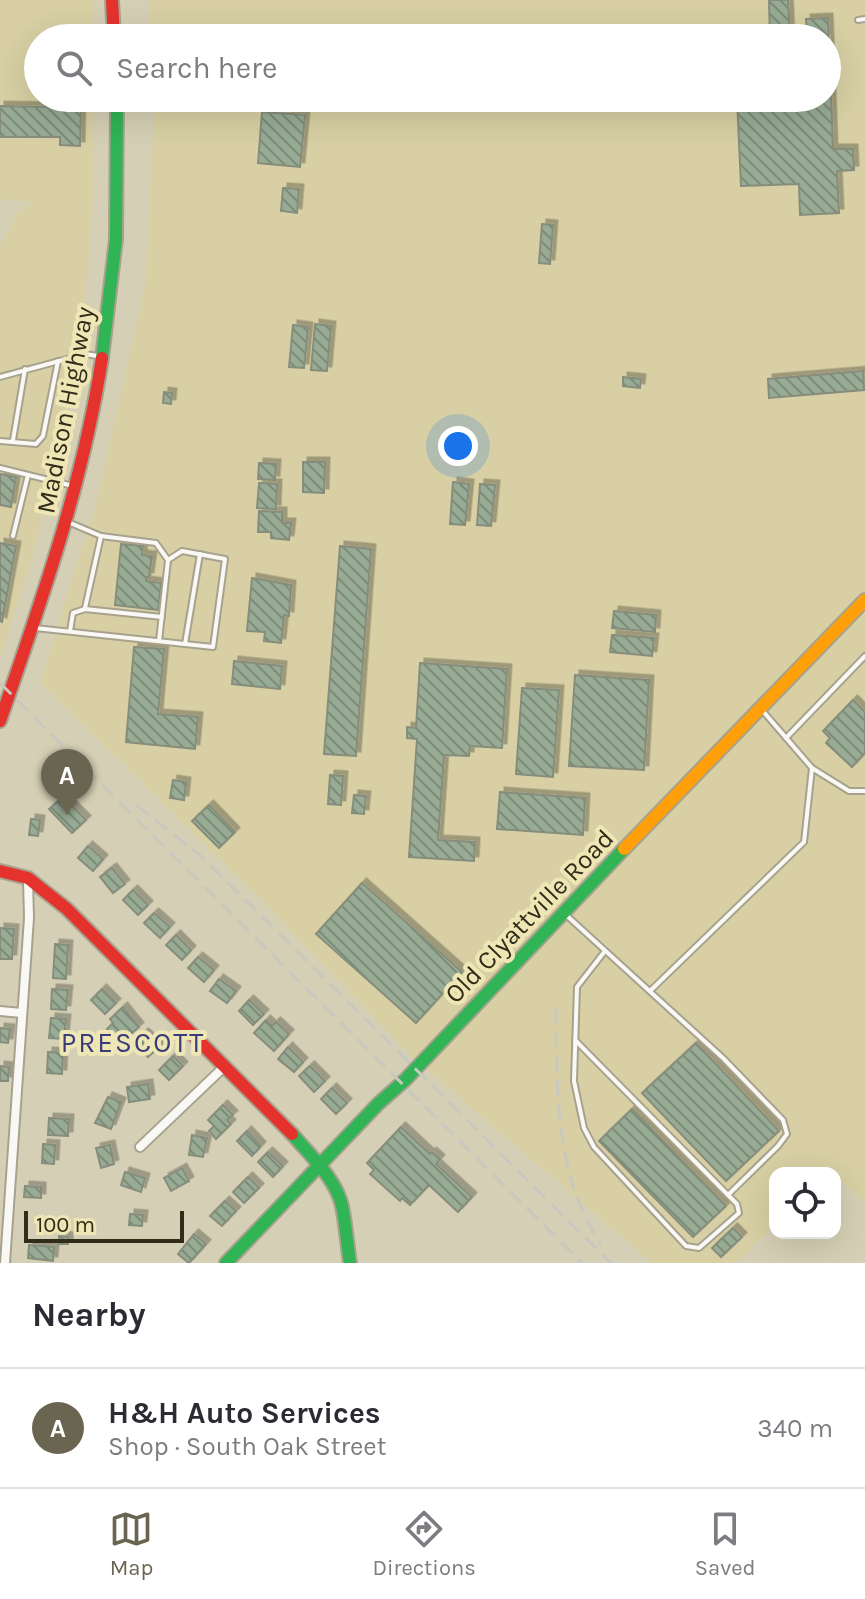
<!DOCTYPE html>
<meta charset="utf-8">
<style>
:root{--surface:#fff;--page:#f2f2f3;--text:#2b2b33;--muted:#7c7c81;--line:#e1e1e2;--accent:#6a6550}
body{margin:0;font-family:Karla,sans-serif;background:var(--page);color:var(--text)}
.controls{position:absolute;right:24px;bottom:24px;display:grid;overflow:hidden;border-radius:16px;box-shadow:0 8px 32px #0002}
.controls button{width:72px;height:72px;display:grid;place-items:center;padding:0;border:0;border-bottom:2px solid var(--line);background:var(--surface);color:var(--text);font:40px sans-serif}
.scale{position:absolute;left:24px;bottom:20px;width:160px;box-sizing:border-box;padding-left:8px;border:4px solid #302c19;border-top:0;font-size:22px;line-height:28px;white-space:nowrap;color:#302c19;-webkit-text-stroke:6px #efe6b5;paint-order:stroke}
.you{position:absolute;left:458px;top:446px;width:28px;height:28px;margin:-20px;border:6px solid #fff;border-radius:50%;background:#1a73e8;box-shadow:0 0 0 12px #1a73e833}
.badge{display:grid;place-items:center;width:52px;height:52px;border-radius:50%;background:var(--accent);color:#fff;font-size:26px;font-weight:700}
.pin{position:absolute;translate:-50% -66px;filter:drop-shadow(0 2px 4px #0008)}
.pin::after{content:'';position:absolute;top:42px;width:28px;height:24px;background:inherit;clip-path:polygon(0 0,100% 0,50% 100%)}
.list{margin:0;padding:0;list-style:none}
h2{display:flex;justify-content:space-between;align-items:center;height:104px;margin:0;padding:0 32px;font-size:34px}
h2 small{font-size:26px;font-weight:400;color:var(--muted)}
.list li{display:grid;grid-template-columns:52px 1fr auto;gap:24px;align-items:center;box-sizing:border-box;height:120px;padding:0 32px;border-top:2px solid var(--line)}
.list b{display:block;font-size:30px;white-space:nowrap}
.list p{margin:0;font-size:26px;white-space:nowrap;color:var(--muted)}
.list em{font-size:26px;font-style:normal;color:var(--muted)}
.icon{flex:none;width:44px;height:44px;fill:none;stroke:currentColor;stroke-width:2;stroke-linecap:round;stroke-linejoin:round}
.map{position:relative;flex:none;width:865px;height:1263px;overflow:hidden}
.search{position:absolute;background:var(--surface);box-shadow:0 8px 32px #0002;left:24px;right:24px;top:24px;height:88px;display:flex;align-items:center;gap:20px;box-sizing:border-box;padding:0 28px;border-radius:44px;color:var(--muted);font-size:30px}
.sheet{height:224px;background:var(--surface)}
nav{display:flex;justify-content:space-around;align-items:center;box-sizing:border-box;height:112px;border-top:2px solid var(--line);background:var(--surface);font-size:22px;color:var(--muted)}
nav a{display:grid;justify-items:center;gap:4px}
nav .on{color:var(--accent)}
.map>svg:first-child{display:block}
.built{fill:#d8d0a4}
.building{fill:url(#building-back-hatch);stroke:#878d7c;stroke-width:2;filter:url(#shadow)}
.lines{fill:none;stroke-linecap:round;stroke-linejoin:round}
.lane-casing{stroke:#a6a28d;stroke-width:8}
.street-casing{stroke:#a6a28d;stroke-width:12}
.fast-casing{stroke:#a6a28d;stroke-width:16}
.slow-casing{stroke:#a6a28d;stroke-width:16}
.jam-casing{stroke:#a6a28d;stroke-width:16}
.lane{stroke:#f9f8f4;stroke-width:4}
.street{stroke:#f9f8f4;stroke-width:8}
.fast{stroke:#30b455;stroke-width:12}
.slow{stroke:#ff9f0a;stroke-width:12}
.jam{stroke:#e5322d;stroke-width:12}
.rail{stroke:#c9c8bf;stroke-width:3;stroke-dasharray:16 8;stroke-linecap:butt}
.labels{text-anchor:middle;stroke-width:8;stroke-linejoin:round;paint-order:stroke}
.street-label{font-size:26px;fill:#302c19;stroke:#efe6b5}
.neighbourhood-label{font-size:28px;letter-spacing:2px;fill:#393c78;stroke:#efe6b5}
</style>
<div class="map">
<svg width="865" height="1263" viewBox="0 0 865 1263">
<defs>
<pattern id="building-back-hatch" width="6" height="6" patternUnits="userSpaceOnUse" patternTransform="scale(2)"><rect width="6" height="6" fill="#98ac95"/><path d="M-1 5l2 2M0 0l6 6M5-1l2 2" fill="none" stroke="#7c8c79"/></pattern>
<filter id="shadow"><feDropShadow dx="4.5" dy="-4.5" stdDeviation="0" flood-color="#0004"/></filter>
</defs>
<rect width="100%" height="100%" fill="#d5d0b5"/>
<g class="built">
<polygon points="0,0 93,0 95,38 38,38 38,98 94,98 93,205 82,330 63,429 32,559 0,657 0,246 17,214 30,202 0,199"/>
<polygon points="149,0 865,0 865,1202 835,1177 835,1173 827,1170 824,1173 775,1173 775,1224 737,1263 652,1263 412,1057 268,907 40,682 95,508 145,286 155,98 827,98 827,38 151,38"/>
</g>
<g class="building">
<polygon points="769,0 788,0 790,38 770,38"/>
<polygon points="828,18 833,149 853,149 854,170 837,171 839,213 800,215 799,184 741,186 737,98 827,98 827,38 807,38 806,19"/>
<polygon points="46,98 81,98 80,146 60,145 60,137 0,137 0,106 46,107"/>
<polygon points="262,112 305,115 300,167 258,163"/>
<polygon points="283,188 299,189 297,213 281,211"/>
<polygon points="542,224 553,225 550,264 539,263"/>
<polygon points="315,324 331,326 327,371 311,370"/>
<polygon points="293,325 308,327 304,368 289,367"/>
<polygon points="863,371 864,390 769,398 768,379"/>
<polygon points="623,377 641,379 640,388 623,386"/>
<polygon points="164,392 172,393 171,404 163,403"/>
<polygon points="303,462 325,462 324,493 303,492"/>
<polygon points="259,463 276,464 275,480 258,479"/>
<polygon points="0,474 16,477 11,507 0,505"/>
<polygon points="453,482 469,484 465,525 450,524"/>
<polygon points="259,483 277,484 276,509 257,508"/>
<polygon points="480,484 495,485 491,526 477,525"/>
<polygon points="259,511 282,512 282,523 291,523 289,540 271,538 271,532 258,532"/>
<polygon points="0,543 16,546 2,622 0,621"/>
<polygon points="121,544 143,546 142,555 152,556 149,577 146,577 146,581 161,583 158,610 115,605"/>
<polygon points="340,546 371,549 356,756 324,754"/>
<polygon points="252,578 291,585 289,616 284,615 281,643 264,641 265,632 247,631"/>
<polygon points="614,611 656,615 655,632 612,628"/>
<polygon points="612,635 654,638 652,656 610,652"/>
<polygon points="134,647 164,649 158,714 198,717 195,749 126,742"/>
<polygon points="234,661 282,666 280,689 232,684"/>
<polygon points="420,663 507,669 502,748 470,746 469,756 444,755 438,840 475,842 474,861 409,857 417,739 407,738 407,727 416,728"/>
<polygon points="575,675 649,680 644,770 569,766"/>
<polygon points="522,688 559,690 553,777 516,774"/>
<polygon points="853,700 865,712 865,753 852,767 826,743 830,738 823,731"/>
<polygon points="330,775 343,776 341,805 328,804"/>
<polygon points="173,780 186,782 184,800 170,798"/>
<polygon points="500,792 585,798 583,835 497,829"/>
<polygon points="354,795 366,796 364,814 352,813"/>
<polygon points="63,797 86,820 72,833 49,809"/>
<polygon points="209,805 235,832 219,848 192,821"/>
<polygon points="31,819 40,820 38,836 29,835"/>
<polygon points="88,846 103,859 93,871 78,858"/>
<polygon points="112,868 125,884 113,893 100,877"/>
<polygon points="362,883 462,972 416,1023 316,934"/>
<polygon points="133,890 148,905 138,915 123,900"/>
<polygon points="154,913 170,927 160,938 144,923"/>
<polygon points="0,928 14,929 12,959 0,959"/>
<polygon points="176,935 191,950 182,960 166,945"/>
<polygon points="55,944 68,945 66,979 53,978"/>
<polygon points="198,957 214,970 204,982 188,968"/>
<polygon points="219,979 236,991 227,1003 210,991"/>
<polygon points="52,989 68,990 66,1010 51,1009"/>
<polygon points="102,989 116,1003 105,1014 91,1000"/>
<polygon points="249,1000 264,1014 253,1025 239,1011"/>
<polygon points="123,1007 139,1027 121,1043 107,1029 113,1023 110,1019"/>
<polygon points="51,1018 66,1019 64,1039 49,1038"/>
<polygon points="266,1020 272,1026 276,1022 289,1034 274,1051 254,1033"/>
<polygon points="0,1028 10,1029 8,1043 0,1042"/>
<polygon points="144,1033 159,1047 148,1057 134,1043"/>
<polygon points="696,1043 779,1131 726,1181 642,1093"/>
<polygon points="288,1047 303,1062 294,1072 278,1059"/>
<polygon points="48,1052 63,1053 62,1074 47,1073"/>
<polygon points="173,1056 183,1066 169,1080 159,1070"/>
<polygon points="0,1066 9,1067 8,1081 0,1081"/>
<polygon points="310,1066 325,1081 314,1092 299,1076"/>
<polygon points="148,1084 150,1099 129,1102 127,1087"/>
<polygon points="332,1088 347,1103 336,1114 321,1099"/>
<polygon points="108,1097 121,1102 111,1129 95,1123"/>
<polygon points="223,1105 233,1115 227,1120 231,1124 216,1139 209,1131 214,1126 208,1120"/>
<polygon points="632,1109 726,1206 693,1237 599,1141"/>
<polygon points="49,1118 69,1119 68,1136 48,1135"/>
<polygon points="401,1127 430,1154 432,1152 440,1159 436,1164 472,1197 458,1212 429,1185 410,1205 402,1198 400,1201 370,1174 374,1170 367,1163"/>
<polygon points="247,1131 261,1146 252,1156 237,1141"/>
<polygon points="192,1135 207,1138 203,1157 189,1155"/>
<polygon points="43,1144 55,1145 54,1164 42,1163"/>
<polygon points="110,1145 114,1164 101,1168 96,1148"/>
<polygon points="268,1152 283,1166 273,1177 258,1162"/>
<polygon points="182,1168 189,1181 171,1191 164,1178"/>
<polygon points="125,1172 145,1178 141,1192 121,1185"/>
<polygon points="248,1177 259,1188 244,1203 233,1192"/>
<polygon points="25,1186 41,1187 41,1198 24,1197"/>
<polygon points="225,1201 236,1211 222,1226 210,1216"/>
<polygon points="130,1214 143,1215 142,1226 129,1225"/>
<polygon points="733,1228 742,1237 721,1257 712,1248"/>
<polygon points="194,1234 206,1244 189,1263 178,1254"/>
<polygon points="59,1236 68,1237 68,1244 59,1244"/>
<polygon points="29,1245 54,1247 53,1261 28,1258"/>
</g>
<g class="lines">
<defs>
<g id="lane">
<polyline points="858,20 865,19"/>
<polyline points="0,377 85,354 98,356"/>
<polyline points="13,440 25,369"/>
<polyline points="0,441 36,444 43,436 58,361"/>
<polyline points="0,468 73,486"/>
<polyline points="68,522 101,536 156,543 168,560 159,641"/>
<polyline points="13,536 28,475"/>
<polyline points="85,608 101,536"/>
<polyline points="35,628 213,647 225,559 182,551 168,560"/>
<polyline points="70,631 73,613 85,609 162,617"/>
<polyline points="185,644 200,554"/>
<polyline points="786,738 865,656"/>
<polyline points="812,768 849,791 865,791"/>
<polyline points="565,914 723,1058 783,1120 787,1134 778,1146 728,1195 737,1204 739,1213 699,1248 686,1246 594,1147 584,1128 574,1081 577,987 605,951"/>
<polyline points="650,991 804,842 812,768 762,710"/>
<polyline points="575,1040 728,1195"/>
</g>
<g id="street">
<polyline points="0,1011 22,1013"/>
<polyline points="140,1147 225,1066"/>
<polyline points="5,1263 29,918 28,879"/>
</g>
<g id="fast">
<polyline points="102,358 116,239 117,98"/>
<path d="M292,1134C310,1155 336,1179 342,1206C346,1225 347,1244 350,1263"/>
<polyline points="226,1263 378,1104 405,1080 624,849"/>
</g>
<polyline id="slow" points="624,849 865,600"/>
<g id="jam">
<polyline points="112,0 114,38"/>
<path d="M0,721C41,602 83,484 102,358"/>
<polyline points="0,871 28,878 67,909 292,1134"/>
</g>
</defs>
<use href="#lane" class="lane-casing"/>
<use href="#street" class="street-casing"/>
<use href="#fast" class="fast-casing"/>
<use href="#slow" class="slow-casing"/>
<use href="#jam" class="jam-casing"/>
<use href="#lane" class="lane"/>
<use href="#street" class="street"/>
<use href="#fast" class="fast"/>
<use href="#slow" class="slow"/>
<use href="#jam" class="jam"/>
<g class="rail">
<polyline points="0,683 582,1263"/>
<polyline points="136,805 201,856 611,1263"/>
<path d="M556,1008C557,1088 554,1175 601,1244"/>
</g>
</g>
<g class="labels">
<g class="street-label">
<text transform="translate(65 410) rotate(-79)" y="9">Madison Highway</text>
<text transform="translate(529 916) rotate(-46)" y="9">Old Clyattville Road</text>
</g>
<g class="neighbourhood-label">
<text x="133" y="1052">PRESCOTT</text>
</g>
</g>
</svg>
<div class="controls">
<button><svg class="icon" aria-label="locate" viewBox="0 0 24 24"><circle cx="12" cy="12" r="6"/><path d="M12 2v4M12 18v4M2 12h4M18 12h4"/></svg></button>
</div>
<div class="scale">100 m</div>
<div class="you"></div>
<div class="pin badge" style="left:67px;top:815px">A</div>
<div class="search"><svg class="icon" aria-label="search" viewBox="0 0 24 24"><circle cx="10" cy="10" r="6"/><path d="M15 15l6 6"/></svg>Search here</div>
</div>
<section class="sheet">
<h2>Nearby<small></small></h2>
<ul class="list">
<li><span class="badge">A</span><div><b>H&amp;H Auto Services</b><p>Shop · South Oak Street</p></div><em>340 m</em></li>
</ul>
</section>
<nav>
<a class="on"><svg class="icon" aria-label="map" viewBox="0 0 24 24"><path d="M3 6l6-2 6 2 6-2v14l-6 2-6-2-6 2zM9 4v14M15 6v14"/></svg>Map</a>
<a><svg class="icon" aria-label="directions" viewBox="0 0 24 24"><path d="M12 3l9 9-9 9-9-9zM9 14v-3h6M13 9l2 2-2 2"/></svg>Directions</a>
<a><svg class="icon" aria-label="saved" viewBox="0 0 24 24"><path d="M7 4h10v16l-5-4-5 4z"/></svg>Saved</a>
</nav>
